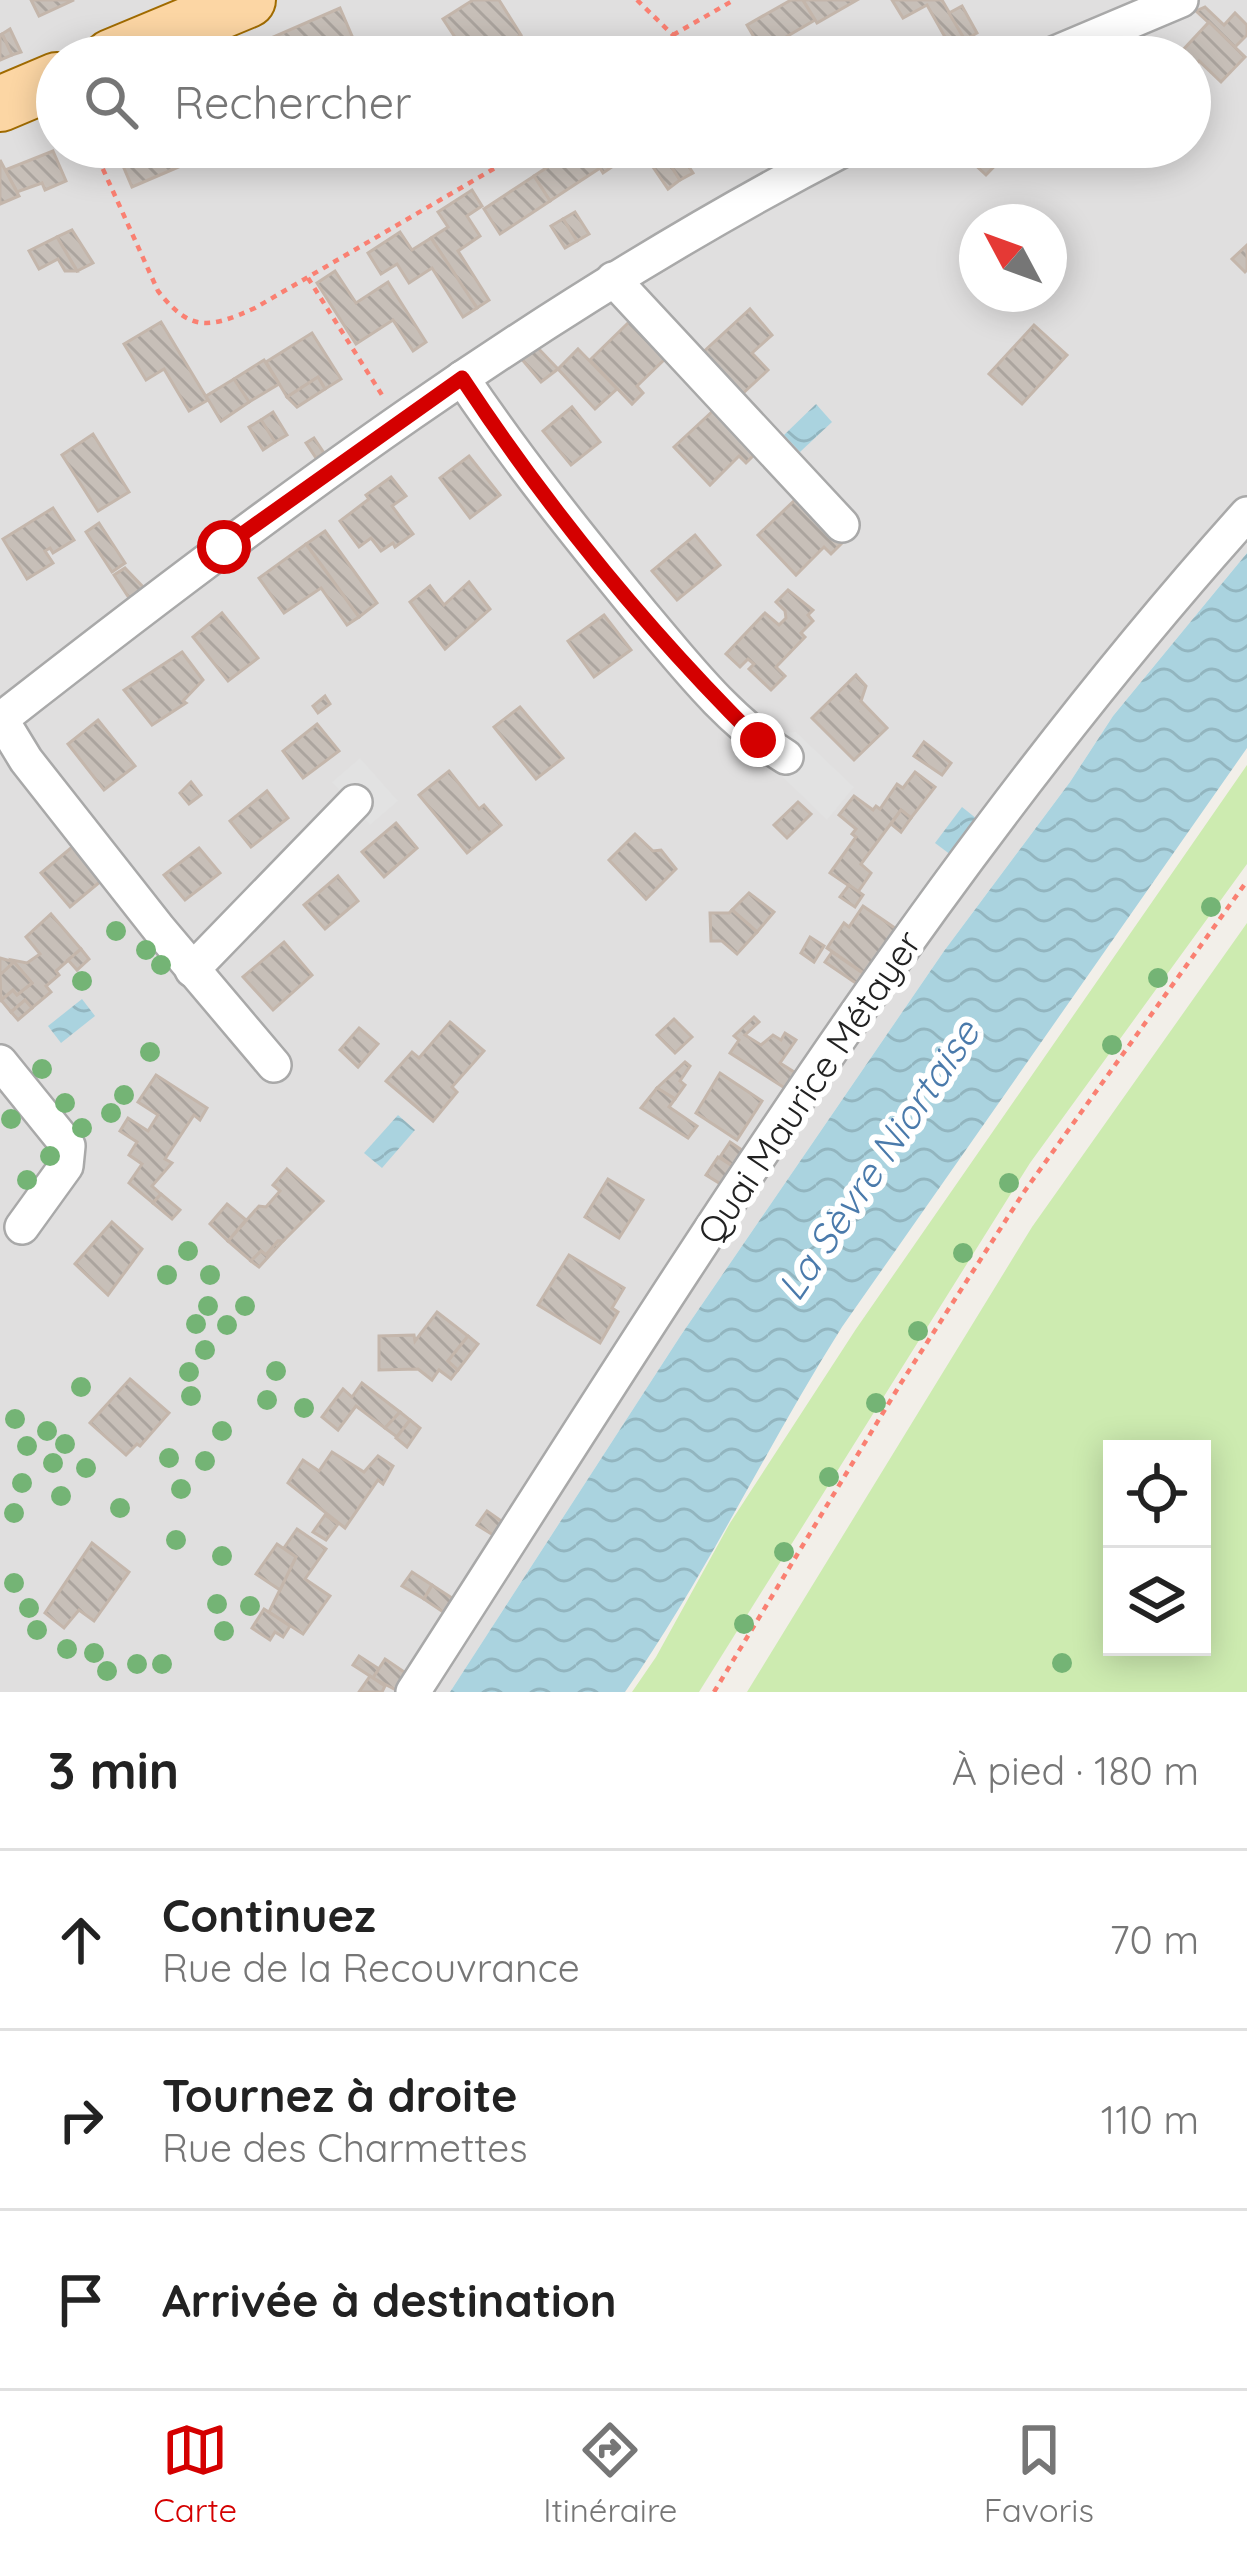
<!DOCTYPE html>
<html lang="fr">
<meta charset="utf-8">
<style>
:root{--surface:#fff;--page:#f2f2f2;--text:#222;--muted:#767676;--line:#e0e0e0;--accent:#d40000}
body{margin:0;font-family:Quicksand,sans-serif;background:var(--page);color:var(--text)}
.controls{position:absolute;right:36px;bottom:36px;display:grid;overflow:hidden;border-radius:0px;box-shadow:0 6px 30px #0003}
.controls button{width:108px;height:108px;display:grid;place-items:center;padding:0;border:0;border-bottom:3px solid var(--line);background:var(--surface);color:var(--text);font:60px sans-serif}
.compass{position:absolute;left:959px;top:204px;width:108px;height:108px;border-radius:50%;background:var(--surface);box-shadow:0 6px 30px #0003;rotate:311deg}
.stop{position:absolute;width:36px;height:36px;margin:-27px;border:9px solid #d40000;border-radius:50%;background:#fff}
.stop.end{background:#d40000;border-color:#fff;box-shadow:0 3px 12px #0008}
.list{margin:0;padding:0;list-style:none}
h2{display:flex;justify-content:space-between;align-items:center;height:156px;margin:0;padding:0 48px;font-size:51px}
h2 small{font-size:39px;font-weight:400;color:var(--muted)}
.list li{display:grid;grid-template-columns:78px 1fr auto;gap:36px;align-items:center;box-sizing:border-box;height:180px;padding:0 48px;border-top:3px solid var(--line)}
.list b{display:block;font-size:45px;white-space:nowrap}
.list p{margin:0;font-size:39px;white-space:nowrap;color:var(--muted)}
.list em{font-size:39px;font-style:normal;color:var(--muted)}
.icon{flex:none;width:66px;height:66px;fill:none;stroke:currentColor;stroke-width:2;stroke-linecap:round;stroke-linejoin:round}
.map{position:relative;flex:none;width:1247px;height:1692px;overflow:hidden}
.search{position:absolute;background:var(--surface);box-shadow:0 6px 30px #0003;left:36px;right:36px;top:36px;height:132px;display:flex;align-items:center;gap:30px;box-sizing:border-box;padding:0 42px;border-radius:66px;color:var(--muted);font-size:45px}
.sheet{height:696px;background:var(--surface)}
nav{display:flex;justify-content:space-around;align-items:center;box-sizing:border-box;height:168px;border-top:3px solid var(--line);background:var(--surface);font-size:33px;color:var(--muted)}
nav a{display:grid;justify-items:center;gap:6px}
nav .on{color:var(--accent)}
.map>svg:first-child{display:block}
.residential{fill:#e0dfdf;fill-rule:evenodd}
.grass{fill:#cdebb0;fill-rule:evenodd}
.parking{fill:#e2e2e2}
.water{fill:url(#water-waves)}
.building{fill:url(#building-back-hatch);stroke:#c4b6ab;stroke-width:3}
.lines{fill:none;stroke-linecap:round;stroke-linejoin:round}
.minor-casing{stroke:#a9a9a9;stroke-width:38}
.primary-casing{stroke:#a06b00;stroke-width:58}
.path{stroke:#fa8072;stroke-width:4.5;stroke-dasharray:6 6;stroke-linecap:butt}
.minor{stroke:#fff;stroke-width:33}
.primary{stroke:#fcd6a4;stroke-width:54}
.tree{fill:#74b475}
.route{stroke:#d40000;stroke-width:15}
.labels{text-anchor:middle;stroke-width:12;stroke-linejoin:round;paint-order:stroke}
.street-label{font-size:36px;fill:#222;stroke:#fff}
.water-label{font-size:39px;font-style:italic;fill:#4a7aab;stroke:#fff}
</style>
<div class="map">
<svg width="1247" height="1692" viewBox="0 0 1247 1692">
<defs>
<pattern id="water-waves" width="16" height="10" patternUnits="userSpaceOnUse" patternTransform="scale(3)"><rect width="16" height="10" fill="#aad3df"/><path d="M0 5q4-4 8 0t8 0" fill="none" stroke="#92b5bf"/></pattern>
<pattern id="building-back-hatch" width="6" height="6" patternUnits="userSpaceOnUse" patternTransform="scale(3)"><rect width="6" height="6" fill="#c7bfb8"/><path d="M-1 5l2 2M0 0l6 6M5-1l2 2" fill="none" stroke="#aba49e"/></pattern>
</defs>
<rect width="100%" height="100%" fill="#f2efe9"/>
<path class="residential" d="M0,0H1247V553L1113,716L1070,782L944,951L681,1335L450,1692H0ZM57,57H1190V147H57ZM977,222H1049V294H977Z"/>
<g class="grass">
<polygon points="1247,765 1247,864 1030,1163 699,1692 632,1692 656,1657 730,1523 856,1329"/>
<path d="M1247,923V1692H747L1032,1227ZM1202,1449V1647H1112V1449Z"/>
</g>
<g class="parking">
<polygon points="796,732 854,787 827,820 766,761 769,734"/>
<polygon points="360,758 398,801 370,825 332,782"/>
</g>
<g class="water">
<polygon points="816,404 832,422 800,452 784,435"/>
<path d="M1247,553V748L842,1327C766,1447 706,1576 625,1692H450L681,1335L944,951L1070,782L1113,716Z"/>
<polygon points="962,807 977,819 951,855 935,843"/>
<polygon points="82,999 95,1016 61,1043 48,1026"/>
<polygon points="398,1115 415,1130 382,1168 364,1153"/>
</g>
<g class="building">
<polygon points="31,0 74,0 39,16"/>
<polygon points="473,0 499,0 521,35 486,57 468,57 443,19"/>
<polygon points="791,0 803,0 815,20 762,51 747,25"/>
<polygon points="803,0 857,0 817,23"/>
<polygon points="892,0 942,0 964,38 950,46 927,5 903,18"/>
<polygon points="962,6 977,33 965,40 949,13"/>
<polygon points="1205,7 1224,25 1235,13 1247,25 1247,35 1235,47 1196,11"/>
<polygon points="340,8 361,57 227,57"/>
<polygon points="1209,22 1245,57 1221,82 1199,61 1190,71 1190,57 1184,57 1181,52"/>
<polygon points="10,29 21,52 12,55 2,34"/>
<polygon points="2,34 12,55 0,60 0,35"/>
<polygon points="115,147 225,147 132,187"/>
<polygon points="578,147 586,147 600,168 550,201 534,176"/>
<polygon points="587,147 659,147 680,180 668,189 640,148 603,173"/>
<polygon points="659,147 676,147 693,173 680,180"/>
<polygon points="956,147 1013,147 986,175"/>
<polygon points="53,151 66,181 45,190 42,183 17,192 5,170"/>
<polygon points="0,160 19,196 0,204"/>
<polygon points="534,176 550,201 500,234 484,209"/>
<polygon points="472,190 482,206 467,216 480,236 458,251 489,300 477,308 431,238 448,227 438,212"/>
<polygon points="575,212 589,234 577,241 563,219"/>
<polygon points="563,219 577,241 565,248 551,226"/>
<polygon points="72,230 93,263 77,271 57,237"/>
<polygon points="400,232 412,250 431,238 477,308 463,317 432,268 409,283 397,264 381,274 368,253"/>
<polygon points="57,237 77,271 65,271 58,259 39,269 29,251"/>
<polygon points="1247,245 1247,270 1245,272 1232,259"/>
<polygon points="335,271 356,303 388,282 426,342 413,351 393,320 356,344 317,283"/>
<polygon points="750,309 772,335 752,353 768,370 739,397 700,355"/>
<polygon points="630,321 666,358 637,386 643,393 632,404 590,360"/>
<polygon points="161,322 208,400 189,411 164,369 146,380 124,344"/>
<polygon points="1034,325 1067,355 1022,404 989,374"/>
<polygon points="312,333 341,379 325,389 318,377 287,397 266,362"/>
<polygon points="536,346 558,369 541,382 520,357"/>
<polygon points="578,349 617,389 595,409 558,369"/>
<polygon points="264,360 279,384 249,402 234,379"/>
<polygon points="318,377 325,389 297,407 287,397"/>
<polygon points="234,379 249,402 221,421 206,396"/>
<polygon points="572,407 600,442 571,465 543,431"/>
<polygon points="716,408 757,452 746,463 739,456 710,485 674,447"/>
<polygon points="273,412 287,435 275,442 261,420"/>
<polygon points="261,420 275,442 263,450 249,427"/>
<polygon points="93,434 129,492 98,511 62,455"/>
<polygon points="314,438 324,453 316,458 306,443"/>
<polygon points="469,456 500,495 470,518 440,478"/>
<polygon points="391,477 406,496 392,506 413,534 395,547 393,543 381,551 371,538 359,547 340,521 369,499 366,495"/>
<polygon points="798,497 842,543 831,554 824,547 796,575 758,535"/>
<polygon points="53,508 74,540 53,553 50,548 45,551 53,563 27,579 3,539"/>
<polygon points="99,523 125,563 112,572 86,532"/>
<polygon points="325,531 377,603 359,617 306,544"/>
<polygon points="695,535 720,565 677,600 652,571"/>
<polygon points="306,544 359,617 347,625 321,588 284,613 259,578"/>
<polygon points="125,568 148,592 133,604 114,575"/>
<polygon points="469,582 490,609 445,649 410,602 430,586 444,605"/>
<polygon points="788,590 813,610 808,615 813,621 801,633 805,637 776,667 785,676 771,690 749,669 754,664 748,659 740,667 726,654 765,613 779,625 786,618 785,611 776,602"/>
<polygon points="222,613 258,658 228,681 193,637"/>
<polygon points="604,615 631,650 594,677 568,641"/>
<polygon points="182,652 203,680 183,701 186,703 152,725 124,690"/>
<polygon points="856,675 866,686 861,701 887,728 854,760 812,718"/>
<polygon points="325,696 330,704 318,713 313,706"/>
<polygon points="520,707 563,758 536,779 494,727"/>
<polygon points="98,720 135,766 104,790 68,744"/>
<polygon points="317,724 339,751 303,778 283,751"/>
<polygon points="924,742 951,763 942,775 914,756"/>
<polygon points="449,771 479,809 484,805 501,825 467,853 419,795"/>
<polygon points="915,772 935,787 911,818 901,810 861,864 871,873 858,892 830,873 856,837 852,834 856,829 839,815 854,796 873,810 876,806 880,809 897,784 903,788"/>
<polygon points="191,782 201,795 189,804 180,793"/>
<polygon points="267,791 288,818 251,847 230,821"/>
<polygon points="798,802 811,814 787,838 774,825"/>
<polygon points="901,810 911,818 901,832 891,824"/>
<polygon points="396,823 417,848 384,877 362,852"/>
<polygon points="635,834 653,851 661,850 676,869 646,899 609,860"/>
<polygon points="72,847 101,881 70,907 41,873"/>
<polygon points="199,848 220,873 185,900 164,875"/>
<polygon points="338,876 358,901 325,929 304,905"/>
<polygon points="849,885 863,895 855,907 840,897"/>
<polygon points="749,893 774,912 757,932 732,910"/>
<polygon points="863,906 902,933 871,978 827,948 844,923 849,927"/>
<polygon points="732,910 757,932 737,954 722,941 711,941 710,913 729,913"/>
<polygon points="51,914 81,949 56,971 59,975 46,986 51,992 32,1008 25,1000 11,1012 1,1000 13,990 17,995 32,983 12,960 27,963 40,954 26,937"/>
<polygon points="810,937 824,946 814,962 801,953"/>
<polygon points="284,942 312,975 273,1010 243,977"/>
<polygon points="81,949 89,959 77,970 68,960"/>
<polygon points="832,952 867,976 860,986 825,962"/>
<polygon points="0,958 14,962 0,975"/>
<polygon points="14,962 32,983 17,995 13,990 1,1000 0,975"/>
<polygon points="25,1000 32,1008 18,1020 11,1012"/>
<polygon points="754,1017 759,1022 745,1035 761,1045 773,1035 781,1040 785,1033 796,1040 780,1063 802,1077 791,1092 730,1053 739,1040 734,1036"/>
<polygon points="674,1019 692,1037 675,1053 657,1035"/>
<polygon points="450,1022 484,1051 452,1087 457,1092 433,1121 386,1081 412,1052 419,1058"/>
<polygon points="359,1028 378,1044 358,1067 340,1050"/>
<polygon points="685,1062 690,1066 680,1081 685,1085 675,1099 657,1088"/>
<polygon points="720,1073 762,1101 737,1140 696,1113"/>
<polygon points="156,1075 207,1108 200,1120 194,1115 165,1159 172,1163 152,1186 161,1194 153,1203 129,1183 142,1164 129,1155 137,1142 120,1131 128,1118 148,1131 158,1115 138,1102"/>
<polygon points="657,1088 675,1099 669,1107 697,1126 688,1138 641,1108"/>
<polygon points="730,1142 749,1155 739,1170 720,1157"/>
<polygon points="718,1157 739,1170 727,1188 706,1175"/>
<polygon points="287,1169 323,1201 283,1241 278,1241 266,1255 261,1251 251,1261 228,1241 259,1206 266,1207 280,1191 273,1185"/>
<polygon points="608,1179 643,1200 619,1238 585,1217"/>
<polygon points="161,1194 180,1210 172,1219 153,1203"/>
<polygon points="227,1204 246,1220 228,1241 210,1224"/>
<polygon points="112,1222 142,1249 108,1295 75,1264"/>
<polygon points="278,1241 283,1241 259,1267 251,1261 261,1251 266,1255"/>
<polygon points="569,1255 624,1288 612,1308 618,1312 600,1343 538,1305"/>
<polygon points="437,1312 468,1336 448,1361 458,1370 451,1379 439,1370 432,1380 418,1369 379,1370 379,1336 414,1335 415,1341"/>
<polygon points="468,1336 478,1344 458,1370 448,1361"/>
<polygon points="130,1379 169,1413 140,1446 137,1444 126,1455 90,1423"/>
<polygon points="362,1383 400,1412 385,1428 356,1406 338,1430 322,1417 343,1389 352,1397"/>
<polygon points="400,1412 410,1420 397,1437 385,1428"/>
<polygon points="410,1420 420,1428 407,1447 396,1438"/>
<polygon points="332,1452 364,1472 378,1456 393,1466 383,1484 378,1480 345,1528 288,1483 303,1460 319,1471"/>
<polygon points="487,1511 507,1525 498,1538 477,1525"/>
<polygon points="325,1515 338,1524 326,1540 313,1532"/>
<polygon points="297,1529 326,1549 305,1579 330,1596 303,1634 269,1612 296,1557 284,1548"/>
<polygon points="92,1543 129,1572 94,1621 79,1610 64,1628 45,1613"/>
<polygon points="277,1544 296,1557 280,1590 256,1574"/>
<polygon points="412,1572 432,1585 424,1599 402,1586"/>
<polygon points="432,1585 458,1602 449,1616 424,1599"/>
<polygon points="264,1609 290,1626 283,1637 275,1632 270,1640 252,1628"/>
<polygon points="359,1656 379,1669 373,1678 353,1665"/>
<polygon points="385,1659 410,1676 400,1692 373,1678"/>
<polygon points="370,1676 385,1686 382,1692 359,1692"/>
</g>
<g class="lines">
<defs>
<g id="minor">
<polyline points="1046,57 1181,0"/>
<polyline points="613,279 842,525"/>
<path d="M462,378C517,460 579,537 642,614C686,666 728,721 786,757"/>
<polyline points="1,719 26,760 159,929 274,1065"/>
<path d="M0,720C269,509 544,304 848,147"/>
<polyline points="192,970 355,802"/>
<polyline points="0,1062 68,1146 66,1166 22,1227"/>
<path d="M413,1692C673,1288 925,872 1247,514"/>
</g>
<g id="primary">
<polyline points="111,57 248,0"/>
<polyline points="0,104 57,80"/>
</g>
</defs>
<use href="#minor" class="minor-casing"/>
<use href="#primary" class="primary-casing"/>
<g class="path">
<polyline points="637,0 673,35 686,57"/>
<polyline points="673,35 734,0"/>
<polyline points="664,57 679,46"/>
<path d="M93,147L158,291C191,333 210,328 255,308L531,147"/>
<polyline points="744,147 753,162"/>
<polyline points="308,278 382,395"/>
<polyline points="714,1692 901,1383 1024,1192 1247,881"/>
</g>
<use href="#minor" class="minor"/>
<use href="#primary" class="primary"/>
</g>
<g class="tree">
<circle cx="1211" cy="907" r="10"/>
<circle cx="116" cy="931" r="10"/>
<circle cx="146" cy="950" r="10"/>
<circle cx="161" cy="965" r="10"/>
<circle cx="1158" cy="978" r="10"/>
<circle cx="82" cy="981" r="10"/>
<circle cx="1112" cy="1045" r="10"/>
<circle cx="150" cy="1052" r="10"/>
<circle cx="42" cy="1069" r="10"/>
<circle cx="124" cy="1095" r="10"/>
<circle cx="65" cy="1103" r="10"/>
<circle cx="111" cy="1113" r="10"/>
<circle cx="11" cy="1119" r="10"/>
<circle cx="82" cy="1128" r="10"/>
<circle cx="50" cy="1156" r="10"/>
<circle cx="27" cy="1180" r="10"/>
<circle cx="1009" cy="1183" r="10"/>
<circle cx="188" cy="1251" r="10"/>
<circle cx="963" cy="1253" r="10"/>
<circle cx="167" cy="1275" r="10"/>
<circle cx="210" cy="1275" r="10"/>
<circle cx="208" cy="1306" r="10"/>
<circle cx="245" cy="1306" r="10"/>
<circle cx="196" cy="1324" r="10"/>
<circle cx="227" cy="1325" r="10"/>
<circle cx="918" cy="1331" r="10"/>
<circle cx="205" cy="1350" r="10"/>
<circle cx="276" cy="1371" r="10"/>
<circle cx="189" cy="1372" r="10"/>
<circle cx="81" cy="1387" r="10"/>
<circle cx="191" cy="1396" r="10"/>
<circle cx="267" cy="1400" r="10"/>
<circle cx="876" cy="1403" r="10"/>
<circle cx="304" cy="1408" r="10"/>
<circle cx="15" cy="1419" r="10"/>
<circle cx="47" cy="1431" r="10"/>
<circle cx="222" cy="1431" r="10"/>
<circle cx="65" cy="1444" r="10"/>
<circle cx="27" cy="1446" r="10"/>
<circle cx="169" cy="1458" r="10"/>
<circle cx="205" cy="1461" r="10"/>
<circle cx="53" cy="1463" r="10"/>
<circle cx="86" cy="1468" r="10"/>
<circle cx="829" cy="1477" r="10"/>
<circle cx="22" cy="1483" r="10"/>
<circle cx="181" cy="1489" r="10"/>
<circle cx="61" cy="1496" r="10"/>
<circle cx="120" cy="1508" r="10"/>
<circle cx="14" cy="1513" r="10"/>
<circle cx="176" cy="1540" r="10"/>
<circle cx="784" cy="1552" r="10"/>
<circle cx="222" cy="1556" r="10"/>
<circle cx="14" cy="1583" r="10"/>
<circle cx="217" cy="1604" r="10"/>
<circle cx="250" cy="1606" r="10"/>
<circle cx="29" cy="1608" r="10"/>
<circle cx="744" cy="1624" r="10"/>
<circle cx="37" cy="1630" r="10"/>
<circle cx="224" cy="1631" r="10"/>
<circle cx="67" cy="1649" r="10"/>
<circle cx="94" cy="1653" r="10"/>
<circle cx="1062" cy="1663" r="10"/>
<circle cx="137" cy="1664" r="10"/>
<circle cx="162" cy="1664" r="10"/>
<circle cx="107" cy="1671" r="10"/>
</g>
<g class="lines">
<path class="route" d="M224,547L462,378C547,507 648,631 758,740"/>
</g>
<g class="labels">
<g class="street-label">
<text transform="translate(809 1087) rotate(-56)" y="13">Quai Maurice Métayer</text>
</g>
<g class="water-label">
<text transform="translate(878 1160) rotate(-56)" y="14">La Sèvre Niortaise</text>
</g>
</g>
</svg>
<div class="controls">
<button><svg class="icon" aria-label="locate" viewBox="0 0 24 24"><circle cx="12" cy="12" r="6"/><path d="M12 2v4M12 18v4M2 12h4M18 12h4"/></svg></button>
<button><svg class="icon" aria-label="layers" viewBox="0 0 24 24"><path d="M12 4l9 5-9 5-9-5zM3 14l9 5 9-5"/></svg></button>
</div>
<svg class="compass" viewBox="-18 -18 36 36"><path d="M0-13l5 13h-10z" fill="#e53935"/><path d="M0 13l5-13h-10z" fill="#767676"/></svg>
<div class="stop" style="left:224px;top:547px"></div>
<div class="stop end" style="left:758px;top:740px"></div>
<div class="search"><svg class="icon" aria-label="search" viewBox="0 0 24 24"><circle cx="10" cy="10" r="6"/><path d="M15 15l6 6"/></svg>Rechercher</div>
</div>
<section class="sheet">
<h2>3 min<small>À pied · 180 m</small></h2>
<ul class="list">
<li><svg class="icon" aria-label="ahead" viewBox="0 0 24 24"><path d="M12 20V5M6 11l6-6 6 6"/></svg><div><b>Continuez</b><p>Rue de la Recouvrance</p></div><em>70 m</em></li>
<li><svg class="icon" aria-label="right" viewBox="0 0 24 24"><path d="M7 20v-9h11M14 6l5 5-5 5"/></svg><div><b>Tournez à droite</b><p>Rue des Charmettes</p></div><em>110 m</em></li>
<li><svg class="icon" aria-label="arrive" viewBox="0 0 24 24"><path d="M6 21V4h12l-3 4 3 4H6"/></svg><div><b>Arrivée à destination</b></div></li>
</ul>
</section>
<nav>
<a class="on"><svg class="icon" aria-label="map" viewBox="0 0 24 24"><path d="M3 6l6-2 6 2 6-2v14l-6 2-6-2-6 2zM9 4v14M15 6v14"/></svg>Carte</a>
<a><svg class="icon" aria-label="directions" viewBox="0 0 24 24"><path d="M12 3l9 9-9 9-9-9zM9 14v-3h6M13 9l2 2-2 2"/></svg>Itinéraire</a>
<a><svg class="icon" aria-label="saved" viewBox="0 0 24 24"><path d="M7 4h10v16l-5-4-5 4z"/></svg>Favoris</a>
</nav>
